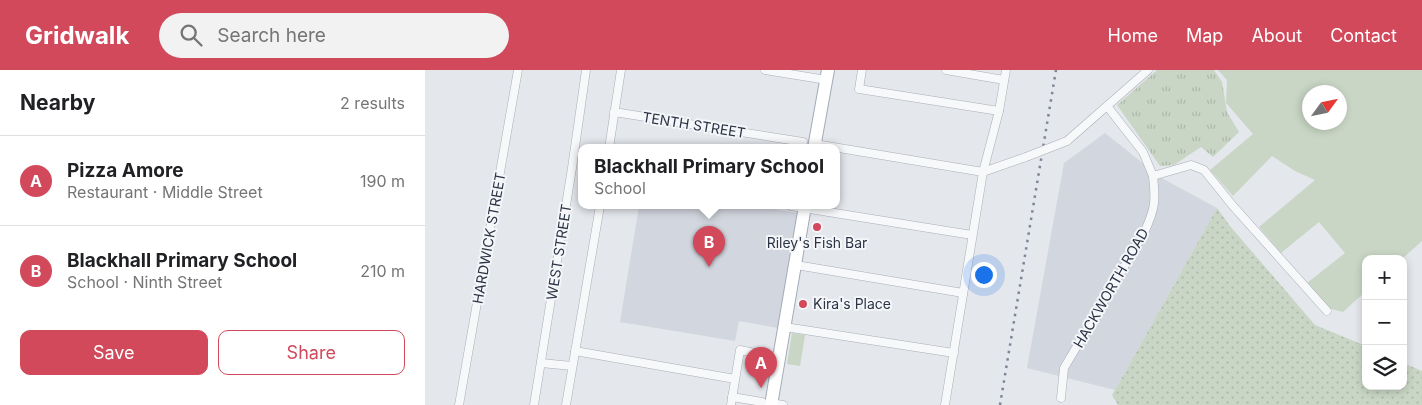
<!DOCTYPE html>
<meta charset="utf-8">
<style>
:root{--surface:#fff;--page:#f2f2f2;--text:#202124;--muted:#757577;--line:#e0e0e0;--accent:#d1495b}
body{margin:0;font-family:Inter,sans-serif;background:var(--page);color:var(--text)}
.controls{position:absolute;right:15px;bottom:15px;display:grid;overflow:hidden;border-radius:10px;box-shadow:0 2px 8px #0003}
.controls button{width:45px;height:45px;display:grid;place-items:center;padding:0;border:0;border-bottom:1px solid var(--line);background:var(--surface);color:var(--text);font:25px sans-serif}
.compass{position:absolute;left:877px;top:15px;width:45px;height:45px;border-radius:50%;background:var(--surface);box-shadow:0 2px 8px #0003;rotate:57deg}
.you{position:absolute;left:558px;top:204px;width:18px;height:18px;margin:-12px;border:4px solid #fff;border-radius:50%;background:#1a73e8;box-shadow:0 0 0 8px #1a73e833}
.badge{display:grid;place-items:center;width:32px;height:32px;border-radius:50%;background:var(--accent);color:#fff;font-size:16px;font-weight:700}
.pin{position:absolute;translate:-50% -41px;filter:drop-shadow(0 1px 2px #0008)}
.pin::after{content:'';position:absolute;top:26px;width:18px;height:15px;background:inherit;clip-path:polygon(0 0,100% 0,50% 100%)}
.popup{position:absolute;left:153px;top:74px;width:262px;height:65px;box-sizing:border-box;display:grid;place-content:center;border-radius:10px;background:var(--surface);filter:drop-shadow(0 1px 4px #0005);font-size:16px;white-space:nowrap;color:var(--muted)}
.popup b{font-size:19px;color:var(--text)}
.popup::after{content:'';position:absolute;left:50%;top:100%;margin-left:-10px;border:10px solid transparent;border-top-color:var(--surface)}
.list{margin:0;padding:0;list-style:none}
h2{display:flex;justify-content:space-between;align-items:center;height:65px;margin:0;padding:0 20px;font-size:21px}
h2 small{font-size:16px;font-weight:400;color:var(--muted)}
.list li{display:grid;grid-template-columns:32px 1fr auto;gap:15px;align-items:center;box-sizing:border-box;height:90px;padding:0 20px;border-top:1px solid var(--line)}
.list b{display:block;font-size:19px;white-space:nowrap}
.list p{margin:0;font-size:16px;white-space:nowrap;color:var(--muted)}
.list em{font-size:16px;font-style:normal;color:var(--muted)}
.actions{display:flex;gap:10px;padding:15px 20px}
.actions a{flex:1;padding:11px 0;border:1px solid var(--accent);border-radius:10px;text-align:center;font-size:18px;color:var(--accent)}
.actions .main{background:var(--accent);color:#fff}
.icon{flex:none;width:28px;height:28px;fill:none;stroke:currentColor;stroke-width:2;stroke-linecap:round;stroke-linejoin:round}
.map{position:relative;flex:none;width:997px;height:335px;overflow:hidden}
header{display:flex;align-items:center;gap:30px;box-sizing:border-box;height:70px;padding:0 25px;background:var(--accent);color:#fff}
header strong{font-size:24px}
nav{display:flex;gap:28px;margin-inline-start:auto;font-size:18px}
.search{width:350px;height:45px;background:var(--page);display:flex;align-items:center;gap:12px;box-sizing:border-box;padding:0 18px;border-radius:28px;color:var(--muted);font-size:19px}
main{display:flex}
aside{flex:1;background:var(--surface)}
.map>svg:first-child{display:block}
.built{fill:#d2d6de}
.grass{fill:url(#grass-tufts)}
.park{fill:url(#park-dots)}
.garden{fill:#c9d6c5;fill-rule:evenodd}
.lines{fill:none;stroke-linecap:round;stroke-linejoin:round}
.minor-casing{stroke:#a9aeb7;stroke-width:9}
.primary-casing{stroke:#a3abb8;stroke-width:14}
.minor{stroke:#f7f8fa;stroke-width:8}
.primary{stroke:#fff;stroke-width:12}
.rail{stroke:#7d8696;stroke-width:2.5;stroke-dasharray:2.5 5;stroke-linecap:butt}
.minor-bridge-casing{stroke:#a9aeb7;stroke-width:9;stroke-linecap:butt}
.minor-bridge{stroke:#f7f8fa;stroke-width:8}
.poi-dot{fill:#d1495b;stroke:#f4f6f9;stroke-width:2}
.labels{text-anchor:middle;stroke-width:4;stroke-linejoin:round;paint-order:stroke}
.street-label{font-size:14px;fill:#2b3445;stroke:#f4f6f9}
.poi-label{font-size:14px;fill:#2b3445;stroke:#f4f6f9}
</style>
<header>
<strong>Gridwalk</strong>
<div class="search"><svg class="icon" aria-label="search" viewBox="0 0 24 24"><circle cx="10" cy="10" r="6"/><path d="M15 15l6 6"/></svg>Search here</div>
<nav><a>Home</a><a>Map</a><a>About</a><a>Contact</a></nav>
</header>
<main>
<aside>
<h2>Nearby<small>2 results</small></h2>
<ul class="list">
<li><span class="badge">A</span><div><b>Pizza Amore</b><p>Restaurant · Middle Street</p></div><em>190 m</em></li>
<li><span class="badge">B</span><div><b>Blackhall Primary School</b><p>School · Ninth Street</p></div><em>210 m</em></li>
</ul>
<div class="actions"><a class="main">Save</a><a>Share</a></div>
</aside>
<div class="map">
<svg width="997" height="335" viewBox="0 0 997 335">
<defs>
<pattern id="grass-tufts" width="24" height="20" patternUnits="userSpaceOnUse" patternTransform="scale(1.25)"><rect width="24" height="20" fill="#c9d6c5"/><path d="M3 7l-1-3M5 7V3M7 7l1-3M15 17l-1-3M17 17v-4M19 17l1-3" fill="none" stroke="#adb8ab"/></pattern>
<pattern id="park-dots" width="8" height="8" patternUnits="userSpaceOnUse" patternTransform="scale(1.25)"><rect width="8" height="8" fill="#c9d6c5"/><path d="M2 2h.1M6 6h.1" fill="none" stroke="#adb8ab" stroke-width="1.8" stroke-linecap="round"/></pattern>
</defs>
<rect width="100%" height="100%" fill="#e4e7ec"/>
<g class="built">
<polygon points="680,63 735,107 792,138 690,320 602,298 639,93"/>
<polygon points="214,136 330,136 373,143 353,258 314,251 310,271 195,252"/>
</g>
<polygon class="grass" points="732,0 789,0 797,12 802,42 814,62 788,87 776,77 749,95 735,96 692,35"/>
<polygon class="park" points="792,138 805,156 890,255 941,276 941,316 978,316 978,293 997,301 997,335 693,335 687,325 690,320"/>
<g class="garden">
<path d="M793,0H997V171L977,189H941V221L918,242L902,238L882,213L920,183L894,152L856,183L834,157L890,110L870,101L847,86L808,126L785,100L828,64L801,33L802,10ZM884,22H914V52H884Z"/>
<polygon points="367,263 380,265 375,296 362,294"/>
</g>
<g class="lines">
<defs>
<g id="minor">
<polyline points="340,0 402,10"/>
<polyline points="437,0 434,19 574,41"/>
<polyline points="521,0 579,10"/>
<polyline points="682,36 718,82 728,106 766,95 779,100 808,136 902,241"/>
<polyline points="189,42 378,72"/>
<polyline points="642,71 723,0"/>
<polyline points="390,74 558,102 601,87"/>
<polyline points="184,78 196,0"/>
<polyline points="366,136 547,165"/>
<polyline points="371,195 538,223"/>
<polyline points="360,257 529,283"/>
<polyline points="150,281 310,309"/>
<polyline points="116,293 147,296"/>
<polyline points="307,327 337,332"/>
<path d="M636,328L639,298L719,163C730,139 731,132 728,106"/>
<polyline points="346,333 358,335"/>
<polyline points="34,335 93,0"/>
<polyline points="109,335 147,98 161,0"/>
<polyline points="141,335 175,136"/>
<polyline points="306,335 315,280 354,288"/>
<polyline points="520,335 558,102 574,41 581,0"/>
</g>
<g id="primary">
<polyline points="389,78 403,0"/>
<polyline points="346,335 380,136"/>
</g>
</defs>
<use href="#minor" class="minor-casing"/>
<use href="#primary" class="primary-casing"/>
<use href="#minor" class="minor"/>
<use href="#primary" class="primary"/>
<polyline class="rail" points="575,335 631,0"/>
<defs>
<polyline id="minor-bridge" points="601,87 642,71"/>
</defs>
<use href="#minor-bridge" class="minor-bridge-casing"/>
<use href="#minor-bridge" class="minor-bridge"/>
</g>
<g class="poi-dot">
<circle cx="392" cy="157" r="5"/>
<circle cx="378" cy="234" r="5"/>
</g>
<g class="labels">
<g class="street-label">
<text transform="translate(269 55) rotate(9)" y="5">TENTH STREET</text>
<text transform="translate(64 168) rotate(-80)" y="5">HARDWICK STREET</text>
<text transform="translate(134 182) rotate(-81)" y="5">WEST STREET</text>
<text transform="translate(686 218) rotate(-60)" y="5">HACKWORTH ROAD</text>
</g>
<g class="poi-label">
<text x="392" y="178">Riley's Fish Bar</text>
<text x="388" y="239" text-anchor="start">Kira's Place</text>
</g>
</g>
</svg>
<div class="controls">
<button>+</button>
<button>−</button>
<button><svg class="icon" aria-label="layers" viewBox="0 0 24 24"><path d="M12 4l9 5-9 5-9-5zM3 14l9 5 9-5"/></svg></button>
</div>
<svg class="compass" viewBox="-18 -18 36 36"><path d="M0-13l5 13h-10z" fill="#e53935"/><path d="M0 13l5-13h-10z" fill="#757577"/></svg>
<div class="you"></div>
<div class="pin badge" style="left:336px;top:318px">A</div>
<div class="pin badge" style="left:284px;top:197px">B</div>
<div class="popup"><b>Blackhall Primary School</b>School</div>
</div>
</main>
